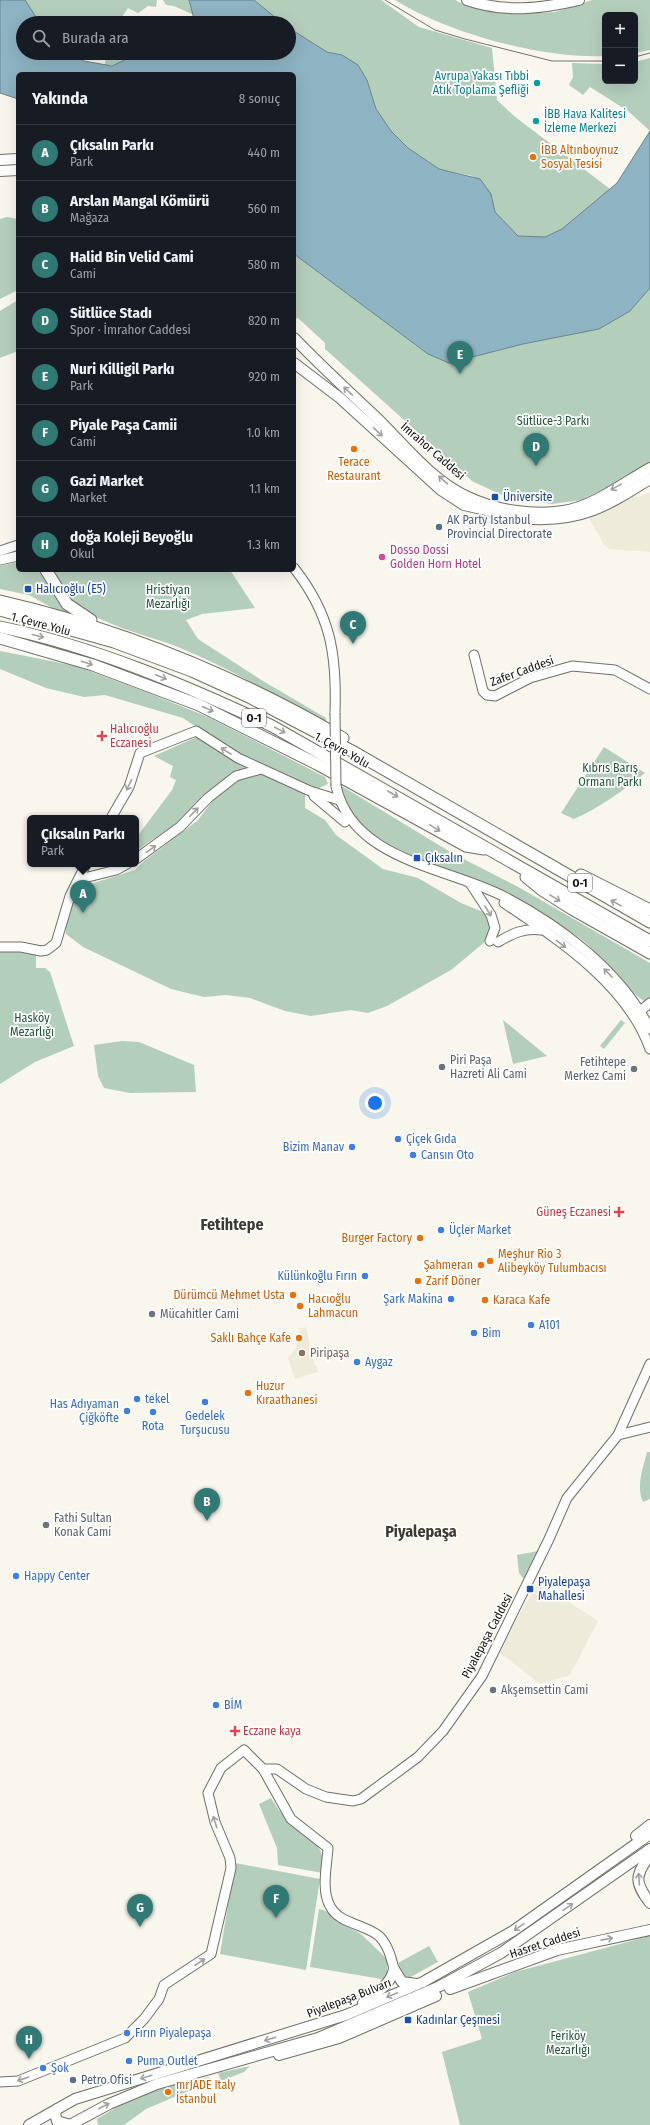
<!DOCTYPE html>
<html lang="tr">
<meta charset="utf-8">
<style>
:root{--surface:#171b24;--page:#242831;--text:#f1f3f6;--muted:#9ea1a6;--line:#363941;--accent:#317974}
body{margin:0;font-family:"Fira Sans Condensed",sans-serif;background:var(--page);color:var(--text)}
.controls{position:absolute;right:12px;top:12px;display:grid;overflow:hidden;border-radius:6px;box-shadow:0 4px 16px #0002}
.controls button{width:36px;height:36px;display:grid;place-items:center;padding:0;border:0;border-bottom:1px solid var(--line);background:var(--surface);color:var(--text);font:20px sans-serif}
.you{position:absolute;left:375px;top:1103px;width:14px;height:14px;margin:-10px;border:3px solid #fff;border-radius:50%;background:#1a73e8;box-shadow:0 0 0 6px #1a73e833}
.badge{display:grid;place-items:center;width:26px;height:26px;border-radius:50%;background:var(--accent);color:#fff;font-size:13px;font-weight:700}
.pin{position:absolute;translate:-50% -33px;filter:drop-shadow(0 1px 2px #0008)}
.pin::after{content:'';position:absolute;top:21px;width:14px;height:12px;background:inherit;clip-path:polygon(0 0,100% 0,50% 100%)}
.popup{position:absolute;left:27px;top:815px;width:112px;height:52px;box-sizing:border-box;display:grid;place-content:center;border-radius:6px;background:var(--surface);filter:drop-shadow(0 1px 3px #0005);font-size:13px;white-space:nowrap;color:var(--muted)}
.popup b{font-size:15px;color:var(--text)}
.popup::after{content:'';position:absolute;left:50%;top:100%;margin-left:-8px;border:8px solid transparent;border-top-color:var(--surface)}
.list{margin:0;padding:0;list-style:none}
h2{display:flex;justify-content:space-between;align-items:center;height:52px;margin:0;padding:0 16px;font-size:17px}
h2 small{font-size:13px;font-weight:400;color:var(--muted)}
.list li{display:grid;grid-template-columns:26px 1fr auto;gap:12px;align-items:center;box-sizing:border-box;height:56px;padding:0 16px;border-top:1px solid var(--line)}
.list b{display:block;font-size:15px;white-space:nowrap}
.list p{margin:0;font-size:13px;white-space:nowrap;color:var(--muted)}
.list em{font-size:13px;font-style:normal;color:var(--muted)}
.icon{flex:none;width:22px;height:22px;fill:none;stroke:currentColor;stroke-width:2;stroke-linecap:round;stroke-linejoin:round}
.map{position:relative;flex:none;width:650px;height:2125px;overflow:hidden}
.search{position:absolute;background:var(--surface);box-shadow:0 4px 16px #0002;left:16px;top:16px;width:280px;height:44px;display:flex;align-items:center;gap:10px;box-sizing:border-box;padding:0 14px;border-radius:22px;color:var(--muted);font-size:15px}
.panel{position:absolute;background:var(--surface);box-shadow:0 4px 16px #0002;left:16px;top:72px;width:280px;height:500px;border-radius:6px}
.map>svg:first-child{display:block}
.built{fill:#efebdb}
.green{fill:#b4cebc}
.water{fill:#8eb3c3;stroke:#69838d}
.lines{fill:none;stroke-linecap:round;stroke-linejoin:round}
.secondary-casing{stroke:#706f67;stroke-width:11}
.primary-casing{stroke:#706f67;stroke-width:12}
.highway-casing{stroke:#706f67;stroke-width:13}
.secondary{stroke:#fff;stroke-width:9}
.primary{stroke:#fff;stroke-width:10}
.highway{stroke:#fff;stroke-width:11}
.tram{stroke:#74726d;stroke-width:1}
.secondary-bridge-casing{stroke:#706f67;stroke-width:11;stroke-linecap:butt}
.secondary-bridge{stroke:#fff;stroke-width:9}
.oneway{stroke:#a1a09f}
.culture-dot{fill:#0f9aa8;stroke:#fff;stroke-width:1.5}
.food-dot{fill:#e8710a;stroke:#fff;stroke-width:1.5}
.transit-dot{fill:#1a4fb4;stroke:#fff;stroke-width:1.5}
.service-dot{fill:#5c6f8a;stroke:#fff;stroke-width:1.5}
.hotel-dot{fill:#d1479c;stroke:#fff;stroke-width:1.5}
.health-dot{fill:#e0444e;stroke:#fff;stroke-width:1.5}
.worship-dot{fill:#6b7280;stroke:#fff;stroke-width:1.5}
.shop-dot{fill:#3f7fe0;stroke:#fff;stroke-width:1.5}
.education-dot{fill:#8d6e63;stroke:#fff;stroke-width:1.5}
.labels{text-anchor:middle;stroke-width:3.5;stroke-linejoin:round;paint-order:stroke}
.shield{fill:#fff;stroke:#5a5957;stroke-width:1}
.shield-label{font-size:11px;font-weight:bold;fill:#13120f}
.culture-label{font-size:12px;fill:#0d838f;stroke:#fff;text-anchor:end}
.food-label{font-size:12px;fill:#c56008;stroke:#fff;text-anchor:start}
.park-label{font-size:12px;fill:#215537;stroke:#fff}
.street-label{font-size:12px;fill:#13120f;stroke:#fff}
.transit-label{font-size:12px;fill:#164399;stroke:#fff;text-anchor:start}
.service-label{font-size:12px;fill:#4e5e75;stroke:#fff;text-anchor:start}
.hotel-label{font-size:12px;fill:#b23c85;stroke:#fff;text-anchor:start}
.health-label{font-size:12px;fill:#be3a42;stroke:#fff;text-anchor:start}
.worship-label{font-size:12px;fill:#5b616d;stroke:#fff;text-anchor:start}
.shop-label{font-size:12px;fill:#366cbe;stroke:#fff;text-anchor:start}
.education-label{font-size:12px;fill:#785e54;stroke:#fff;text-anchor:start}
.district-label{font-size:16px;font-weight:bold;fill:#3d3c34;stroke:#fff}
</style>
<div class="map">
<svg width="650" height="2125" viewBox="0 0 650 2125">
<rect width="100%" height="100%" fill="#f8f6ed"/>
<g class="built">
<polygon points="647,493 650,493 650,552 609,549 604,545 589,518 632,496 640,497"/>
<polygon points="306,1327 315,1366 317,1366 318,1372 295,1379 288,1358 296,1348 300,1329"/>
<polygon points="538,1582 598,1621 570,1675 540,1684 499,1652"/>
</g>
<g class="green">
<polygon points="25,0 157,0 156,7 148,6 138,13 128,8 118,23 40,23"/>
<path d="M163,0H189L194,15C184,11 175,5 166,5Z"/>
<polygon points="254,0 381,0 419,27 492,48 497,100 514,116 610,189 562,229 544,237 517,236 495,212 491,194 472,176 439,169 408,148 391,131 376,109 367,80 342,55 327,52 289,28 289,23 282,23"/>
<path d="M395,0H455L465,5L492,11L524,14L555,12L592,0H650V50L635,53V15H605V56C542,59 448,33 395,0Z"/>
<path d="M106,53H125C126,64 113,66 105,65Z"/>
<polygon points="650,58 650,131 628,111 590,87 583,95 569,85 573,77 572,63 605,64 605,81 635,81 635,62"/>
<polygon points="7,217 18,219 18,290 0,299 0,219"/>
<polygon points="294,254 428,354 449,363 523,344 599,329 630,311 650,288 650,462 622,480 581,500 552,504 508,498 472,481 325,349 325,343 298,318 294,319"/>
<polygon points="18,300 18,351 0,358 0,311"/>
<polygon points="18,562 18,570 43,570 74,616 58,611 29,595 0,589 0,566"/>
<path d="M54,570H230L255,608L202,614L186,620L198,639L263,681L326,718V724C278,697 229,668 178,647C144,634 104,626 75,604C64,595 59,582 54,570Z"/>
<polygon points="0,651 76,666 146,692 208,717 325,777 328,784 317,789 229,749 183,718 105,695 84,697 46,688 0,669"/>
<polygon points="199,736 250,769 234,772 177,823 136,851 136,838 172,790 176,780 170,777 173,766 154,756"/>
<path d="M604,747L645,773C623,790 600,808 574,819L561,813Z"/>
<path d="M265,774L305,793V808L325,820L336,835L383,869L418,878L461,903L488,914L492,936L451,970L387,1006L368,1013L351,1010L311,1016L285,1011L250,998L226,995L204,997L171,989L83,947L66,934C64,917 72,899 84,886L135,870L144,861L197,821L214,799L241,779L248,775Z"/>
<path d="M340,785L452,853L520,888L650,963V999L644,1001C618,983 601,952 574,934C549,917 515,895 487,884C447,867 400,856 365,830C352,820 345,800 340,785Z"/>
<polygon points="0,951 31,951 36,954 36,968 45,968 50,972 74,1046 35,1062 0,1084"/>
<polygon points="503,1020 547,1056 513,1064"/>
<polygon points="621,1020 625,1023 604,1049 600,1046"/>
<polygon points="122,1041 139,1042 194,1065 196,1092 130,1093 104,1088 98,1076 94,1045"/>
<path d="M647,1452H650V1499L643,1502C636,1486 643,1468 647,1452Z"/>
<polygon points="538,1551 527,1577 523,1578 519,1573 517,1555"/>
<path d="M271,1798C276,1806 281,1814 288,1820C309,1838 325,1841 323,1873L278,1865L277,1848L259,1804Z"/>
<polygon points="235,1863 320,1879 306,1970 220,1954"/>
<polygon points="319,1909 326,1911 337,1921 361,1934 387,1959 387,1980 310,1967"/>
<polygon points="650,1936 650,2125 460,2125 442,2052 482,2039 468,1992 515,1972"/>
<polygon points="429,1946 438,1962 407,1979 398,1963"/>
<polygon points="250,2066 244,2072 221,2081 218,2073"/>
<polygon points="209,2077 212,2081 146,2109 124,2125 98,2125 97,2119 127,2101 188,2079 197,2081"/>
</g>
<g class="water">
<polygon points="0,0 25,0 40,23 23,23 23,53 68,53 84,61 112,66 139,53 289,53 289,28 327,52 342,55 358,65 367,80 376,109 391,131 408,148 439,169 480,179 491,194 495,212 518,236 545,237 562,229 617,183 650,131 650,288 630,311 599,329 523,344 449,363 428,354 294,254 294,74 18,74 18,99 0,93"/>
<polygon points="189,0 254,0 282,23 193,23 193,15"/>
</g>
<g class="lines">
<defs>
<g id="secondary">
<polyline points="0,551 18,545"/>
<polyline points="0,560 18,556"/>
<path d="M294,568C331,615 337,655 335,713"/>
<polyline points="474,655 483,691 487,695 495,696 530,678 572,666 615,670 650,689"/>
<path d="M336,786C352,861 448,867 505,897C562,927 620,971 650,1029"/>
<polyline points="314,796 345,822"/>
<polyline points="111,818 129,787 140,753 196,731 238,758 310,791 339,800"/>
<polyline points="136,859 180,827 208,798 236,776 261,769"/>
<polyline points="80,879 116,870 127,864"/>
<polyline points="470,883 491,915 495,928 490,941"/>
<path d="M504,903C559,940 627,984 650,1049"/>
<path d="M498,942C513,933 524,928 541,930"/>
<polyline points="0,947 21,947 41,951 47,950 56,943 70,896 86,864"/>
<polyline points="637,1016 640,1011 650,1003"/>
<polyline points="618,1435 650,1364"/>
<path d="M263,1769L291,1819L328,1848C327,1865 321,1890 330,1906C339,1924 365,1924 379,1936C388,1945 391,1957 394,1969"/>
<polyline points="0,2082 18,2081 125,2038 144,2019 159,1999 164,1985 211,1954 231,1868 230,1858 215,1822 208,1793 221,1768 244,1750 263,1769 277,1769 306,1789 326,1797 353,1801 361,1799 418,1757 443,1731 482,1676 549,1539 567,1498 618,1435 650,1427"/>
</g>
<g id="primary">
<path d="M467,0C505,13 541,9 579,0"/>
<polyline points="0,160 18,159"/>
<polyline points="0,171 18,170"/>
<path d="M294,338C321,366 350,393 379,420C406,447 433,481 468,497C495,510 534,516 563,511C592,507 625,482 650,468"/>
<polyline points="294,363 340,398 441,490 464,505 517,517"/>
<path d="M533,519C584,521 608,505 650,479"/>
<polyline points="636,1836 650,1825"/>
<path d="M650,1855C634,1876 635,1883 650,1903"/>
<polyline points="394,1969 402,1982 416,1984"/>
<polyline points="450,1989 557,1950 650,1930"/>
<path d="M363,2003C376,1991 390,1987 394,1969"/>
<polyline points="279,2055 339,2038 436,1996"/>
<polyline points="57,2109 55,2114 57,2121 70,2125"/>
<polyline points="29,2125 75,2099 346,2015 423,1982 513,1931 650,1834"/>
<polyline points="70,2125 109,2104 157,2084 318,2038 440,1986 501,1953 650,1849"/>
</g>
<g id="highway">
<polyline points="46,570 67,604 91,620"/>
<path d="M0,601C122,629 235,675 343,738"/>
<polyline points="0,610 114,642 192,671 249,697 352,751 650,922"/>
<path d="M0,627C95,647 185,685 272,726L650,941"/>
<polyline points="0,638 93,665 199,705 317,764 466,846 484,849"/>
<polyline points="581,875 650,910"/>
<polyline points="526,877 542,890 572,909 650,953"/>
</g>
</defs>
<use href="#secondary" class="secondary-casing"/>
<use href="#primary" class="primary-casing"/>
<use href="#highway" class="highway-casing"/>
<use href="#secondary" class="secondary"/>
<use href="#primary" class="primary"/>
<use href="#highway" class="highway"/>
<g class="tram">
<polyline points="385,0 435,30 465,39 552,61 605,61"/>
<polyline points="635,57 650,53"/>
</g>
<defs>
<polyline id="secondary-bridge" points="335,713 336,786"/>
</defs>
<use href="#secondary-bridge" class="secondary-bridge-casing"/>
<use href="#secondary-bridge" class="secondary-bridge"/>
</g>
<defs><path id="oneway-shaft" d="M-6 0H5M1.5-3L5.5 0L1.5 3" fill="none" stroke-width="1.6" stroke-linecap="round" stroke-linejoin="round"/></defs>
<g class="oneway">
<use href="#oneway-shaft" transform="translate(348 391) rotate(-137)"/>
<use href="#oneway-shaft" transform="translate(378 432) rotate(43)"/>
<use href="#oneway-shaft" transform="translate(443 480) rotate(-139)"/>
<use href="#oneway-shaft" transform="translate(616 487) rotate(151)"/>
<use href="#oneway-shaft" transform="translate(38 636) rotate(14)"/>
<use href="#oneway-shaft" transform="translate(87 663) rotate(17)"/>
<use href="#oneway-shaft" transform="translate(161 677) rotate(22)"/>
<use href="#oneway-shaft" transform="translate(208 709) rotate(25)"/>
<use href="#oneway-shaft" transform="translate(280 730) rotate(28)"/>
<use href="#oneway-shaft" transform="translate(226 751) rotate(-148)"/>
<use href="#oneway-shaft" transform="translate(129 785) rotate(115)"/>
<use href="#oneway-shaft" transform="translate(393 794) rotate(30)"/>
<use href="#oneway-shaft" transform="translate(194 812) rotate(-46)"/>
<use href="#oneway-shaft" transform="translate(435 828) rotate(31)"/>
<use href="#oneway-shaft" transform="translate(151 849) rotate(-36)"/>
<use href="#oneway-shaft" transform="translate(555 898) rotate(32)"/>
<use href="#oneway-shaft" transform="translate(616 903) rotate(-151)"/>
<use href="#oneway-shaft" transform="translate(488 911) rotate(58)"/>
<use href="#oneway-shaft" transform="translate(561 944) rotate(37)"/>
<use href="#oneway-shaft" transform="translate(608 973) rotate(-134)"/>
<use href="#oneway-shaft" transform="translate(215 1822) rotate(-108)"/>
<use href="#oneway-shaft" transform="translate(639 1879) rotate(-94)"/>
<use href="#oneway-shaft" transform="translate(568 1907) rotate(-35)"/>
<use href="#oneway-shaft" transform="translate(519 1927) rotate(145)"/>
<use href="#oneway-shaft" transform="translate(607 1939) rotate(-11)"/>
<use href="#oneway-shaft" transform="translate(200 1962) rotate(-33)"/>
<use href="#oneway-shaft" transform="translate(392 1995) rotate(158)"/>
<use href="#oneway-shaft" transform="translate(270 2039) rotate(163)"/>
<use href="#oneway-shaft" transform="translate(146 2077) rotate(163)"/>
<use href="#oneway-shaft" transform="translate(23 2079) rotate(161)"/>
<use href="#oneway-shaft" transform="translate(104 2106) rotate(-28)"/>
</g>
<g class="culture-dot">
<circle cx="537" cy="83" r="4"/>
<circle cx="536" cy="121" r="4"/>
</g>
<g class="food-dot">
<circle cx="533" cy="157" r="4"/>
<circle cx="354" cy="449" r="4"/>
<circle cx="420" cy="1238" r="4"/>
<circle cx="490" cy="1261" r="4"/>
<circle cx="481" cy="1265" r="4"/>
<circle cx="418" cy="1281" r="4"/>
<circle cx="293" cy="1295" r="4"/>
<circle cx="485" cy="1300" r="4"/>
<circle cx="300" cy="1306" r="4"/>
<circle cx="299" cy="1338" r="4"/>
<circle cx="248" cy="1393" r="4"/>
<circle cx="168" cy="2092" r="4"/>
</g>
<g class="transit-dot">
<rect x="491" y="493" width="8" height="8" rx="2"/>
<rect x="24" y="585" width="8" height="8" rx="2"/>
<rect x="413" y="854" width="8" height="8" rx="2"/>
<rect x="526" y="1585" width="8" height="8" rx="2"/>
<rect x="404" y="2016" width="8" height="8" rx="2"/>
</g>
<g class="service-dot">
<circle cx="439" cy="527" r="4"/>
<circle cx="73" cy="2080" r="4"/>
</g>
<circle class="hotel-dot" cx="382" cy="557" r="4"/>
<g class="health-dot">
<path d="M100 730h4v4h4v4h-4v4h-4v-4h-4v-4h4z"/>
<path d="M617 1206h4v4h4v4h-4v4h-4v-4h-4v-4h4z"/>
<path d="M233 1725h4v4h4v4h-4v4h-4v-4h-4v-4h4z"/>
</g>
<g class="worship-dot">
<circle cx="442" cy="1067" r="4"/>
<circle cx="634" cy="1069" r="4"/>
<circle cx="152" cy="1314" r="4"/>
<circle cx="46" cy="1525" r="4"/>
<circle cx="493" cy="1690" r="4"/>
</g>
<g class="shop-dot">
<circle cx="398" cy="1139" r="4"/>
<circle cx="352" cy="1147" r="4"/>
<circle cx="413" cy="1155" r="4"/>
<circle cx="441" cy="1230" r="4"/>
<circle cx="365" cy="1276" r="4"/>
<circle cx="451" cy="1299" r="4"/>
<circle cx="531" cy="1325" r="4"/>
<circle cx="474" cy="1333" r="4"/>
<circle cx="357" cy="1362" r="4"/>
<circle cx="137" cy="1399" r="4"/>
<circle cx="205" cy="1402" r="4"/>
<circle cx="127" cy="1411" r="4"/>
<circle cx="153" cy="1412" r="4"/>
<circle cx="16" cy="1576" r="4"/>
<circle cx="216" cy="1705" r="4"/>
<circle cx="127" cy="2033" r="4"/>
<circle cx="129" cy="2061" r="4"/>
<circle cx="43" cy="2068" r="4"/>
</g>
<circle class="education-dot" cx="302" cy="1353" r="4"/>
<g class="labels">
<g class="shield">
<rect x="242" y="709" width="24" height="18" rx="3"/>
<rect x="568" y="874" width="24" height="18" rx="3"/>
</g>
<g class="shield-label">
<text x="254" y="722">O-1</text>
<text x="580" y="887">O-1</text>
</g>
<g class="culture-label">
<text x="529" y="80">Avrupa Yakası Tıbbi<tspan x="529" dy="14">Atık Toplama Şefliği</tspan></text>
<text x="544" y="118" text-anchor="start">İBB Hava Kalitesi<tspan x="544" dy="14">İzleme Merkezi</tspan></text>
</g>
<g class="food-label">
<text x="541" y="154">İBB Altınboynuz<tspan x="541" dy="14">Sosyal Tesisi</tspan></text>
<text x="354" y="466" text-anchor="middle">Terace<tspan x="354" dy="14">Restaurant</tspan></text>
<text x="412" y="1242" text-anchor="end">Burger Factory</text>
<text x="498" y="1258">Meşhur Rio 3<tspan x="498" dy="14">Alibeyköy Tulumbacısı</tspan></text>
<text x="473" y="1269" text-anchor="end">Şahmeran</text>
<text x="426" y="1285">Zarif Döner</text>
<text x="285" y="1299" text-anchor="end">Dürümcü Mehmet Usta</text>
<text x="308" y="1303">Hacıoğlu<tspan x="308" dy="14">Lahmacun</tspan></text>
<text x="493" y="1304">Karaca Kafe</text>
<text x="291" y="1342" text-anchor="end">Saklı Bahçe Kafe</text>
<text x="256" y="1390">Huzur<tspan x="256" dy="14">Kıraathanesi</tspan></text>
<text x="176" y="2089">mrJADE Italy<tspan x="176" dy="14">İstanbul</tspan></text>
</g>
<g class="park-label">
<text x="553" y="425">Sütlüce-3 Parkı</text>
<text x="168" y="594">Hristiyan<tspan x="168" dy="14">Mezarlığı</tspan></text>
<text x="610" y="772">Kıbrıs Barış<tspan x="610" dy="14">Ormanı Parkı</tspan></text>
<text x="32" y="1022">Hasköy<tspan x="32" dy="14">Mezarlığı</tspan></text>
<text x="568" y="2040">Feriköy<tspan x="568" dy="14">Mezarlığı</tspan></text>
</g>
<g class="street-label">
<text transform="translate(433 451) rotate(41)" y="4">İmrahor Caddesi</text>
<text transform="translate(41 624) rotate(15)" y="4">1. Çevre Yolu</text>
<text transform="translate(522 671) rotate(-20)" y="4">Zafer Caddesi</text>
<text transform="translate(342 750) rotate(29)" y="4">1. Çevre Yolu</text>
<text transform="translate(487 1636) rotate(-62)" y="4">Piyalepaşa Caddesi</text>
<text transform="translate(545 1943) rotate(-18)" y="4">Hasret Caddesi</text>
<text transform="translate(349 1998) rotate(-21)" y="4">Piyalepaşa Bulvarı</text>
</g>
<g class="transit-label">
<text x="503" y="501">Üniversite</text>
<text x="36" y="593">Halıcıoğlu (E5)</text>
<text x="425" y="862">Çıksalın</text>
<text x="538" y="1586">Piyalepaşa<tspan x="538" dy="14">Mahallesi</tspan></text>
<text x="416" y="2024">Kadınlar Çeşmesi</text>
</g>
<g class="service-label">
<text x="447" y="524">AK Party Istanbul<tspan x="447" dy="14">Provincial Directorate</tspan></text>
<text x="81" y="2084">Petro Ofisi</text>
</g>
<g class="hotel-label">
<text x="390" y="554">Dosso Dossi<tspan x="390" dy="14">Golden Horn Hotel</tspan></text>
</g>
<g class="health-label">
<text x="110" y="733">Halıcıoğlu<tspan x="110" dy="14">Eczanesi</tspan></text>
<text x="611" y="1216" text-anchor="end">Güneş Eczanesi</text>
<text x="243" y="1735">Eczane kaya</text>
</g>
<g class="worship-label">
<text x="450" y="1064">Piri Paşa<tspan x="450" dy="14">Hazreti Ali Cami</tspan></text>
<text x="626" y="1066" text-anchor="end">Fetihtepe<tspan x="626" dy="14">Merkez Cami</tspan></text>
<text x="160" y="1318">Mücahitler Cami</text>
<text x="54" y="1522">Fathi Sultan<tspan x="54" dy="14">Konak Cami</tspan></text>
<text x="501" y="1694">Akşemsettin Cami</text>
</g>
<g class="shop-label">
<text x="406" y="1143">Çiçek Gıda</text>
<text x="344" y="1151" text-anchor="end">Bizim Manav</text>
<text x="421" y="1159">Cansın Oto</text>
<text x="449" y="1234">Üçler Market</text>
<text x="357" y="1280" text-anchor="end">Külünkoğlu Fırın</text>
<text x="443" y="1303" text-anchor="end">Şark Makina</text>
<text x="539" y="1329">A101</text>
<text x="482" y="1337">Bim</text>
<text x="365" y="1366">Aygaz</text>
<text x="145" y="1403">tekel</text>
<text x="119" y="1408" text-anchor="end">Has Adıyaman<tspan x="119" dy="14">Çiğköfte</tspan></text>
<text x="205" y="1420" text-anchor="middle">Gedelek<tspan x="205" dy="14">Turşucusu</tspan></text>
<text x="153" y="1430" text-anchor="middle">Rota</text>
<text x="24" y="1580">Happy Center</text>
<text x="224" y="1709">BİM</text>
<text x="135" y="2037">Fırın Piyalepaşa</text>
<text x="137" y="2065">Puma Outlet</text>
<text x="51" y="2072">Şok</text>
</g>
<g class="education-label">
<text x="310" y="1357">Piripaşa</text>
</g>
<g class="district-label">
<text x="232" y="1230">Fetihtepe</text>
<text x="421" y="1537">Piyalepaşa</text>
</g>
</g>
</svg>
<div class="controls">
<button>+</button>
<button>−</button>
</div>
<div class="you"></div>
<div class="pin badge" style="left:83px;top:913px">A</div>
<div class="popup"><b>Çıksalın Parkı</b>Park</div>
<div class="pin badge" style="left:207px;top:1521px">B</div>
<div class="pin badge" style="left:353px;top:644px">C</div>
<div class="pin badge" style="left:536px;top:466px">D</div>
<div class="pin badge" style="left:460px;top:374px">E</div>
<div class="pin badge" style="left:276px;top:1918px">F</div>
<div class="pin badge" style="left:140px;top:1927px">G</div>
<div class="pin badge" style="left:29px;top:2059px">H</div>
<div class="search"><svg class="icon" aria-label="search" viewBox="0 0 24 24"><circle cx="10" cy="10" r="6"/><path d="M15 15l6 6"/></svg>Burada ara</div>
<section class="panel">
<h2>Yakında<small>8 sonuç</small></h2>
<ul class="list">
<li><span class="badge">A</span><div><b>Çıksalın Parkı</b><p>Park</p></div><em>440 m</em></li>
<li><span class="badge">B</span><div><b>Arslan Mangal Kömürü</b><p>Mağaza</p></div><em>560 m</em></li>
<li><span class="badge">C</span><div><b>Halid Bin Velid Cami</b><p>Cami</p></div><em>580 m</em></li>
<li><span class="badge">D</span><div><b>Sütlüce Stadı</b><p>Spor · İmrahor Caddesi</p></div><em>820 m</em></li>
<li><span class="badge">E</span><div><b>Nuri Killigil Parkı</b><p>Park</p></div><em>920 m</em></li>
<li><span class="badge">F</span><div><b>Piyale Paşa Camii</b><p>Cami</p></div><em>1.0 km</em></li>
<li><span class="badge">G</span><div><b>Gazi Market</b><p>Market</p></div><em>1.1 km</em></li>
<li><span class="badge">H</span><div><b>doğa Koleji Beyoğlu</b><p>Okul</p></div><em>1.3 km</em></li>
</ul>
</section>
</div>
